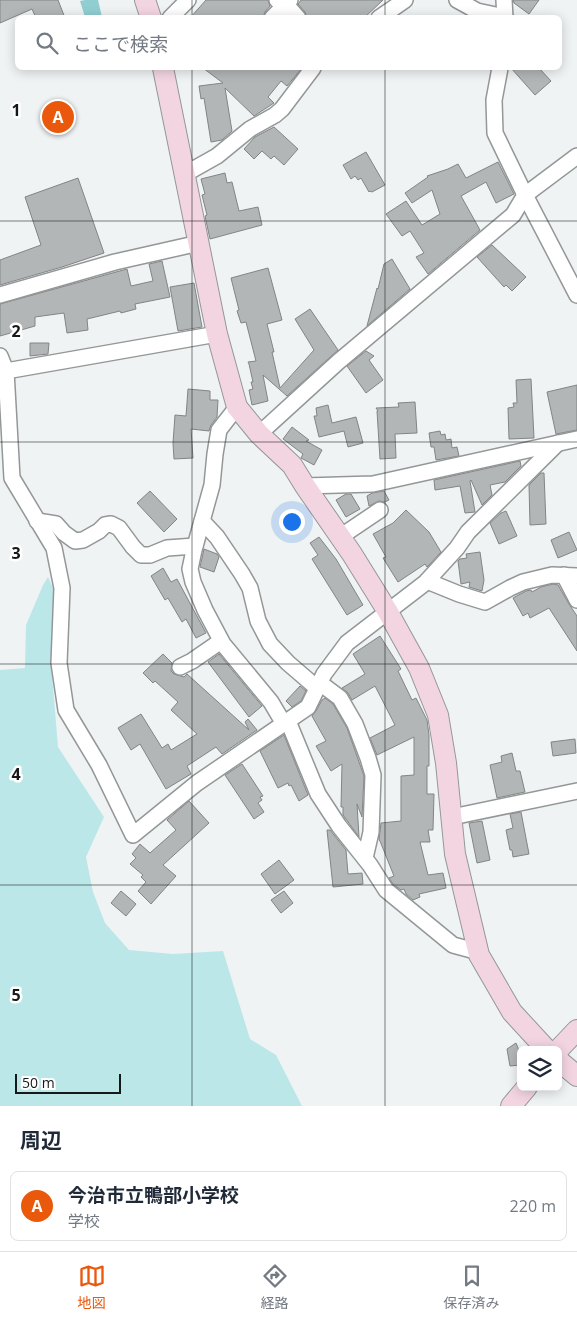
<!DOCTYPE html>
<html lang="ja">
<meta charset="utf-8">
<style>
:root{--surface:#fff;--page:#f2f2f3;--text:#1f2937;--muted:#747a83;--line:#e0e1e3;--accent:#ea580c}
body{margin:0;font-family:"Open Sans","Noto Sans JP",sans-serif;background:var(--page);color:var(--text)}
.controls{position:absolute;right:15px;bottom:15px;display:grid;overflow:hidden;border-radius:8px;box-shadow:0 2px 12px #0003}
.controls button{width:45px;height:45px;display:grid;place-items:center;padding:0;border:0;border-bottom:1px solid var(--line);background:var(--surface);color:var(--text);font:25px sans-serif}
.scale{position:absolute;left:15px;bottom:12px;width:106px;box-sizing:border-box;padding-left:5px;border:2px solid #171919;border-top:0;font-size:14px;line-height:18px;white-space:nowrap;color:#171919;-webkit-text-stroke:4px #fff;paint-order:stroke}
.you{position:absolute;left:291px;top:521px;width:18px;height:18px;margin:-12px;border:4px solid #fff;border-radius:50%;background:#1a73e8;box-shadow:0 0 0 8px #1a73e833}
.badge{display:grid;place-items:center;width:32px;height:32px;border-radius:50%;background:var(--accent);color:#fff;font-size:16px;font-weight:700}
.pin{position:absolute;translate:-50% -50%;border:2px solid #fff;box-shadow:0 1px 5px #0006}
.list{margin:0;padding:0;list-style:none}
h2{display:flex;justify-content:space-between;align-items:center;height:65px;margin:0;padding:0 20px;font-size:21px}
h2 small{font-size:16px;font-weight:400;color:var(--muted)}
.list li{display:grid;grid-template-columns:32px 1fr auto;gap:15px;align-items:center;box-sizing:border-box;height:70px;margin:0 10px 10px;padding:0 10px;border:1px solid var(--line);border-radius:8px}
.list b{display:block;font-size:19px;white-space:nowrap}
.list p{margin:0;font-size:16px;white-space:nowrap;color:var(--muted)}
.list em{font-size:16px;font-style:normal;color:var(--muted)}
.icon{flex:none;width:28px;height:28px;fill:none;stroke:currentColor;stroke-width:2;stroke-linecap:round;stroke-linejoin:round}
.map{position:relative;flex:none;width:577px;height:1106px;overflow:hidden}
.search{position:absolute;background:var(--surface);box-shadow:0 2px 12px #0003;left:15px;right:15px;top:15px;height:55px;display:flex;align-items:center;gap:12px;box-sizing:border-box;padding:0 18px;border-radius:8px;color:var(--muted);font-size:19px}
.sheet{height:145px;background:var(--surface)}
nav{display:flex;justify-content:space-around;align-items:center;box-sizing:border-box;height:70px;border-top:1px solid var(--line);background:var(--surface);font-size:14px;color:var(--muted)}
nav a{display:grid;justify-items:center;gap:2px}
nav .on{color:var(--accent)}
.map>svg:first-child{display:block}
.green{fill:#bbe7e9}
.water{fill:#91ced2}
.building{fill:#b2b6b7;stroke:#818585}
.lines{fill:none;stroke-linecap:round;stroke-linejoin:round}
.street-casing{stroke:#939797;stroke-width:18}
.secondary-casing{stroke:#939797;stroke-width:22}
.street{stroke:#fff;stroke-width:15}
.secondary{stroke:#f3d5e2;stroke-width:20}
.grid{fill:none;stroke:#171919;stroke-width:1;stroke-opacity:0.55}
.grid-label{font-size:16px;text-anchor:middle;font-weight:bold;fill:#171919;stroke:#fff;stroke-width:5;stroke-linejoin:round;paint-order:stroke}
</style>
<div class="map">
<svg width="577" height="1106" viewBox="0 0 577 1106">
<rect width="100%" height="100%" fill="#eff3f3"/>
<polygon class="green" points="48,577 54,590 51,663 58,747 104,817 86,857 93,892 105,923 129,950 173,954 223,951 250,1039 276,1055 302,1106 0,1106 0,670 25,668 26,625 43,585"/>
<polygon class="water" points="85,0 98,0 102,17 85,17 80,1"/>
<g class="building">
<polygon points="0,0 58,0 65,18 36,18 32,9 0,23"/>
<polygon points="206,0 268,0 270,6 265,12 263,18 190,18"/>
<polygon points="301,0 383,0 364,18 307,18 305,12 298,4"/>
<polygon points="513,0 539,0 529,14 514,3"/>
<polygon points="203,68 302,68 287,86 281,81 268,97 274,103 254,116 225,88 232,131 222,140 211,142 204,98 201,99 199,86 223,83"/>
<polygon points="511,68 539,68 551,81 535,95"/>
<polygon points="274,127 298,149 284,165 274,156 271,159 262,151 254,159 244,149 255,137"/>
<polygon points="366,152 385,185 372,192 370,191 369,192 361,178 358,180 355,176 351,179 343,165"/>
<polygon points="498,162 514,194 496,203 486,182 461,196 480,230 428,274 416,257 424,253 410,231 402,236 386,214 406,201 422,225 440,214 432,190 412,203 405,193 428,177 427,176 448,169 458,164 466,178"/>
<polygon points="225,173 227,183 232,182 239,211 258,207 262,225 210,239 205,216 207,215 202,195 205,194 201,179"/>
<polygon points="78,178 104,253 62,267 0,285 0,260 41,245 25,197"/>
<polygon points="492,245 526,277 512,291 506,285 504,287 477,257"/>
<polygon points="392,259 410,289 367,326 377,288 378,289 384,264"/>
<polygon points="162,261 170,297 135,304 136,309 121,313 120,311 87,319 88,330 67,333 64,313 35,317 35,326 0,336 0,304 127,269 131,286 153,281 149,264"/>
<polygon points="268,268 282,320 267,324 274,352 272,352 280,388 314,350 295,319 310,309 338,350 287,396 263,375 268,401 252,405 249,390 253,389 251,382 253,382 249,364 248,362 256,361 246,322 241,323 237,311 239,310 231,278"/>
<polygon points="194,283 202,327 178,331 170,287"/>
<polygon points="30,343 49,343 48,354 30,356"/>
<polygon points="366,351 374,356 369,360 383,380 366,393 347,366"/>
<polygon points="531,379 534,438 509,439 508,408 514,407 513,403 517,403 516,380"/>
<polygon points="577,385 577,430 556,434 547,392"/>
<polygon points="188,389 210,391 210,400 218,400 217,417 211,425 209,431 191,429 193,458 174,459 173,443 175,415 186,416"/>
<polygon points="415,402 417,433 395,434 396,458 380,459 377,411 378,411 376,408 399,407 398,403"/>
<polygon points="328,405 332,423 356,417 363,443 348,447 344,431 319,437 314,416 317,416 316,408"/>
<polygon points="292,427 309,440 306,441 322,450 314,465 301,458 303,454 283,439"/>
<polygon points="440,431 441,435 445,434 446,440 451,439 452,448 457,447 459,456 436,460 434,447 431,447 429,433"/>
<polygon points="520,461 521,466 505,482 490,485 492,495 482,505 471,480 470,481 475,512 465,513 460,486 435,490 434,480"/>
<polygon points="541,473 544,473 546,524 530,525 529,485"/>
<polygon points="150,491 177,519 164,532 137,503"/>
<polygon points="384,491 389,500 385,502 379,501 369,506 367,496 372,493"/>
<polygon points="346,494 351,494 360,509 346,517 336,500"/>
<polygon points="406,510 429,532 441,552 428,566 427,567 425,564 398,582 383,558 386,557 373,534 393,523"/>
<polygon points="506,511 517,536 499,544 490,523 501,513"/>
<polygon points="569,532 577,550 558,558 551,540"/>
<polygon points="319,537 336,559 363,605 347,615 312,559 318,555 310,543"/>
<polygon points="204,549 217,554 219,557 214,572 200,567"/>
<polygon points="480,552 484,580 482,591 469,587 470,582 461,584 458,561 460,559 467,558 466,554"/>
<polygon points="163,568 171,582 177,579 206,633 196,638 186,619 182,622 168,598 165,600 151,576"/>
<polygon points="553,584 558,585 569,604 577,616 577,651 549,608 530,618 528,613 523,616 513,598 526,591 531,590 532,592 541,587"/>
<polygon points="380,636 401,669 398,671 412,700 416,698 427,720 429,735 429,766 427,766 427,794 434,794 433,830 428,830 430,842 420,842 428,875 443,873 446,888 419,894 420,897 413,900 406,894 404,889 401,890 393,884 389,878 394,876 380,841 379,840 381,823 401,821 401,776 414,775 414,737 377,755 370,738 395,725 375,686 352,700 348,693 342,688 365,674 353,654"/>
<polygon points="163,654 172,663 171,671 174,674 184,677 187,674 249,730 245,722 248,719 257,730 222,754 216,747 187,766 191,774 166,789 140,744 131,750 118,728 141,714 162,748 168,744 171,750 197,734 171,710 178,702 155,681 153,683 143,673"/>
<polygon points="219,654 262,706 249,717 208,662"/>
<polygon points="300,686 306,691 301,701 292,707 286,701"/>
<polygon points="325,698 333,704 347,728 364,776 362,817 357,804 359,837 343,815 343,807 341,807 342,764 331,771 316,746 326,741 312,716 316,711 322,700"/>
<polygon points="284,735 308,795 299,801 291,785 289,786 288,783 278,788 260,751"/>
<polygon points="575,739 576,753 553,756 551,742"/>
<polygon points="512,753 516,771 520,771 525,792 497,798 490,765 502,762 501,756"/>
<polygon points="242,764 263,796 260,797 262,800 258,803 264,812 254,819 225,775"/>
<polygon points="189,801 209,823 163,865 176,876 151,904 138,891 146,882 141,877 143,875 130,864 136,858 132,854 140,844 150,853 176,830 167,820"/>
<polygon points="521,812 529,854 513,857 512,850 510,850 506,830 513,828 510,814"/>
<polygon points="482,821 490,860 477,863 469,823"/>
<polygon points="327,830 330,830 346,850 348,874 362,873 363,884 333,887"/>
<polygon points="279,860 294,880 275,894 261,874"/>
<polygon points="121,891 136,904 126,916 111,903"/>
<polygon points="284,891 293,903 281,913 271,900"/>
<polygon points="516,1043 520,1053 520,1065 510,1066 507,1049"/>
</g>
<g class="lines">
<defs>
<g id="street">
<polyline points="277,0 283,6 290,9 298,18"/>
<polyline points="457,0 477,11 505,17"/>
<polyline points="504,0 505,18"/>
<polyline points="170,18 188,0"/>
<polyline points="272,18 290,0"/>
<polyline points="379,18 405,0"/>
<polyline points="500,68 494,100 495,133 525,195 577,295"/>
<polyline points="185,174 217,156 250,129 275,115 282,109 313,68"/>
<polyline points="0,295 115,262 199,243"/>
<polyline points="0,356 6,371 12,478 54,548 62,588 59,663 66,710 99,765 133,835 197,783 308,707 324,674 347,643 425,583 457,548 468,532 558,443"/>
<polyline points="6,371 217,334"/>
<polyline points="237,407 219,430 215,454 212,485 194,550 190,569 193,582 205,610 223,644 271,702 284,724"/>
<polyline points="259,434 338,362 513,215 525,195 577,156"/>
<polyline points="305,486 373,484 577,439"/>
<polyline points="37,521 56,524 64,533 75,541 83,540 99,531 105,525 111,524 119,528 133,547 141,555 150,555 167,548 195,546"/>
<polyline points="202,521 217,537 242,574 250,588 258,621 270,644 288,663 317,688"/>
<polyline points="340,537 380,510"/>
<polyline points="564,575 577,600"/>
<polyline points="427,581 459,594 485,602 510,588 523,582 552,575 577,576"/>
<polyline points="180,667 192,661 221,641"/>
<polyline points="320,683 340,698 355,724 368,758 373,775 371,832 365,858"/>
<polyline points="288,721 318,794 339,826 370,865 386,890 453,945 479,952"/>
<polyline points="452,817 577,791"/>
</g>
<g id="secondary">
<polyline points="145,0 151,18"/>
<polyline points="163,68 217,334 237,407 259,434 292,465 305,486 352,554 388,612 419,668 438,715 446,763 455,854 479,955 512,1012 547,1050"/>
<polyline points="558,1050 577,1030"/>
<polyline points="558,1060 577,1076"/>
<polyline points="511,1106 527,1087"/>
</g>
</defs>
<use href="#street" class="street-casing"/>
<use href="#secondary" class="secondary-casing"/>
<use href="#street" class="street"/>
<use href="#secondary" class="secondary"/>
</g>
<path class="grid" d="M192,0V18M385,0V18M192,68V1106M385,68V1106M0,221H577M0,442H577M0,664H577M0,885H577"/>
<g class="grid-label">
<text x="16" y="116">1</text>
<text x="16" y="337">2</text>
<text x="16" y="559">3</text>
<text x="16" y="780">4</text>
<text x="16" y="1001">5</text>
</g>
</svg>
<div class="controls">
<button><svg class="icon" aria-label="layers" viewBox="0 0 24 24"><path d="M12 4l9 5-9 5-9-5zM3 14l9 5 9-5"/></svg></button>
</div>
<div class="scale">50 m</div>
<div class="you"></div>
<div class="pin badge" style="left:58px;top:117px">A</div>
<div class="search"><svg class="icon" aria-label="search" viewBox="0 0 24 24"><circle cx="10" cy="10" r="6"/><path d="M15 15l6 6"/></svg>ここで検索</div>
</div>
<section class="sheet">
<h2>周辺<small></small></h2>
<ul class="list">
<li><span class="badge">A</span><div><b>今治市立鴨部小学校</b><p>学校</p></div><em>220 m</em></li>
</ul>
</section>
<nav>
<a class="on"><svg class="icon" aria-label="map" viewBox="0 0 24 24"><path d="M3 6l6-2 6 2 6-2v14l-6 2-6-2-6 2zM9 4v14M15 6v14"/></svg>地図</a>
<a><svg class="icon" aria-label="directions" viewBox="0 0 24 24"><path d="M12 3l9 9-9 9-9-9zM9 14v-3h6M13 9l2 2-2 2"/></svg>経路</a>
<a><svg class="icon" aria-label="saved" viewBox="0 0 24 24"><path d="M7 4h10v16l-5-4-5 4z"/></svg>保存済み</a>
</nav>
